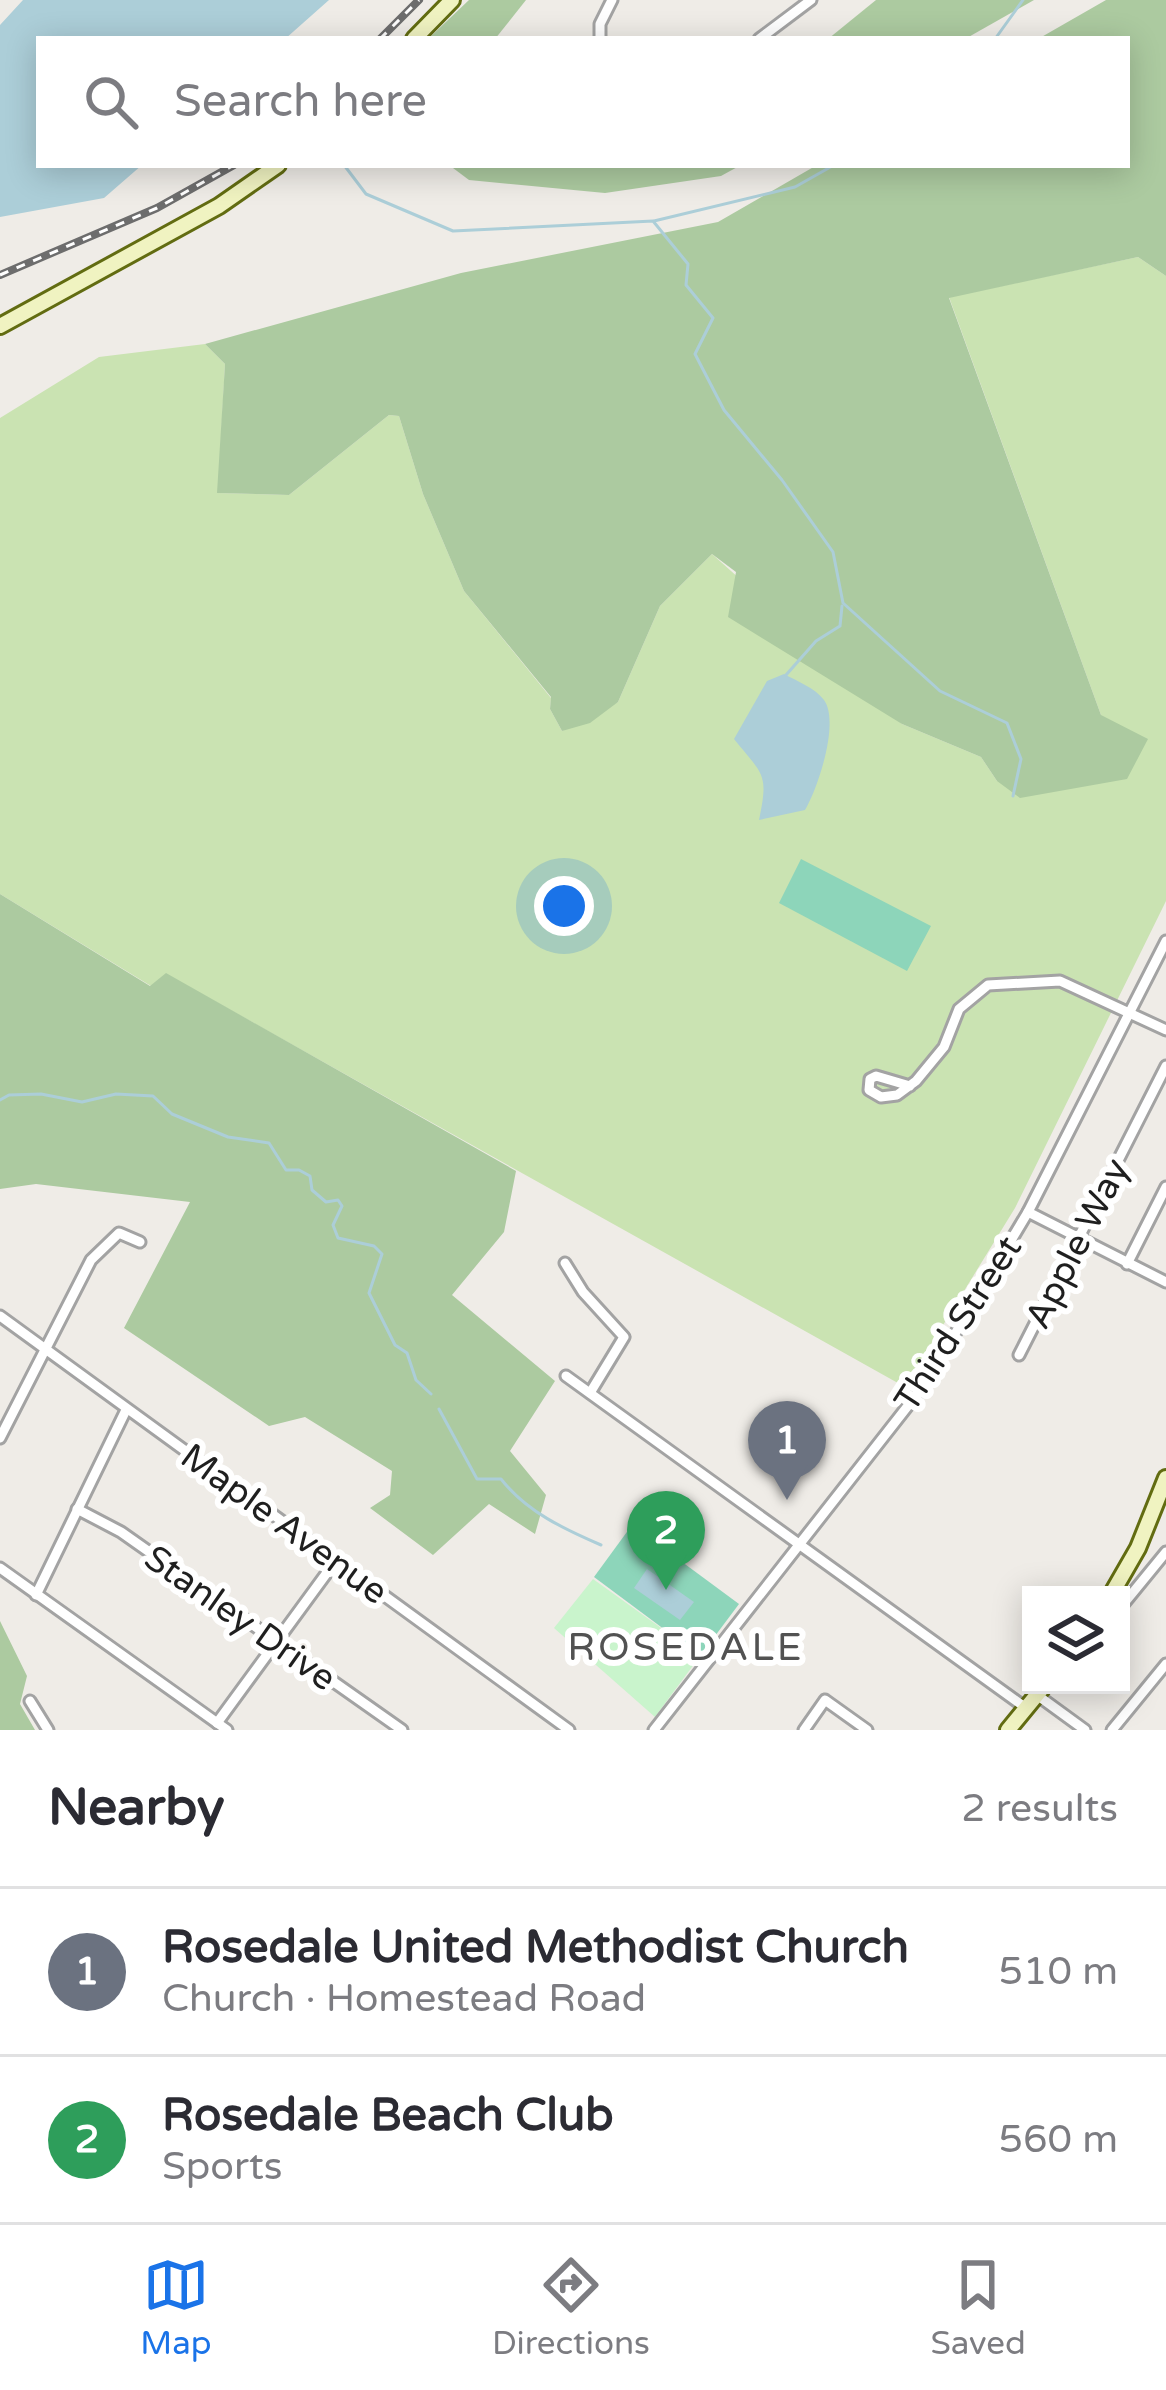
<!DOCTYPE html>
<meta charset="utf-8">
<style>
:root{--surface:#fff;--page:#f2f2f3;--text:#2b2b33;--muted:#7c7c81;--line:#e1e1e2;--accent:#1a73e8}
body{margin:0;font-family:"Varela Round",sans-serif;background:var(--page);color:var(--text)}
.controls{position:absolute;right:36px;bottom:36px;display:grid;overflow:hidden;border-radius:0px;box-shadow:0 6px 30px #0003}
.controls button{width:108px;height:108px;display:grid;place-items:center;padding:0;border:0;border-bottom:3px solid var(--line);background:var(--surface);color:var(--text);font:60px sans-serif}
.you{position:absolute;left:564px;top:906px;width:42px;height:42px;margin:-30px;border:9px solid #fff;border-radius:50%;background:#1a73e8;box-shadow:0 0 0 18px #1a73e833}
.badge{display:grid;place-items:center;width:78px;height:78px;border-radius:50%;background:var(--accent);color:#fff;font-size:39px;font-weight:700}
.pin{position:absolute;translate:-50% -99px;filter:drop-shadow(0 3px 6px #0008)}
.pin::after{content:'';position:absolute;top:63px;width:42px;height:36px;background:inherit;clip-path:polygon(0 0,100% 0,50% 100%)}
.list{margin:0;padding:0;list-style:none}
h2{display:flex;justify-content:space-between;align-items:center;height:156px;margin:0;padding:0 48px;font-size:51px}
h2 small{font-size:39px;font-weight:400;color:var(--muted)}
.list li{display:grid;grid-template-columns:78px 1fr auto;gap:36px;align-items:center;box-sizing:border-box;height:168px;padding:0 48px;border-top:3px solid var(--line)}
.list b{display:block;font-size:45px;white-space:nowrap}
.list p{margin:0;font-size:39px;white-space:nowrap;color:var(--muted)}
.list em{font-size:39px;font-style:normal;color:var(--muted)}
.icon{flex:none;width:66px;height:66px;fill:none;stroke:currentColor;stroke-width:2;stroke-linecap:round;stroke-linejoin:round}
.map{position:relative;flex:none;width:1166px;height:1730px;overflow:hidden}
.search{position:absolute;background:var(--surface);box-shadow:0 6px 30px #0003;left:36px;right:36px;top:36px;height:132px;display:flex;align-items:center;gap:30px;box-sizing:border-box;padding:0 42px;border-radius:0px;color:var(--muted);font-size:45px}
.sheet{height:492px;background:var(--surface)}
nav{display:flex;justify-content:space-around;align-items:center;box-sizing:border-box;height:168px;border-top:3px solid var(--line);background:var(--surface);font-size:33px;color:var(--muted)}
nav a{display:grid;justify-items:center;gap:6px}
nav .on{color:var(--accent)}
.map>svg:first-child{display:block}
.grass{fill:#cae3b2}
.forest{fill:#accaa0}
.park{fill:#c9f4cc}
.pitch{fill:#8dd5ba}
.water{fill:#acced8}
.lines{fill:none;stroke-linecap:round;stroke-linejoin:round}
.stream{stroke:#acced8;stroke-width:3}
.street-casing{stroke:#a3a3a3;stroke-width:15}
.secondary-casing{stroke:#626c11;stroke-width:20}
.street{stroke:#fff;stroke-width:9}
.secondary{stroke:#f0f3c1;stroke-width:14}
.rail-casing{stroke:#6d6d6d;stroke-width:8}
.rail{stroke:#fff;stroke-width:3;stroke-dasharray:9;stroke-linecap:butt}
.labels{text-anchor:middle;stroke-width:12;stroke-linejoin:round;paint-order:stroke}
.street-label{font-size:36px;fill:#1f1f1f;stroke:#fff}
.neighbourhood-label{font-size:39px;letter-spacing:3px;fill:#525252;stroke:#fff}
</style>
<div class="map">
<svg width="1166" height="1730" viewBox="0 0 1166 1730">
<rect width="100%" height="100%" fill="#efece7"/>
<polygon class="grass" points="1138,257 1166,276 1166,901 1015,1208 905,1387 166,974 151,986 0,894 0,418 99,357 205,344 225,364 218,493 289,495 389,415 399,416 423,494 464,591 551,698 550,709 562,731 618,702 660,606 712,554 902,724 981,757 997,781 1101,715 949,297"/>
<g class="forest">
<polygon points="469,0 526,0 495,39 428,39"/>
<polygon points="876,0 1034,0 965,39 828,39"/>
<polygon points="1106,0 1166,0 1166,276 1138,257 949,298 1101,715 1148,739 1127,779 1020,798 997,781 981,757 902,724 728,617 736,572 712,554 660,606 618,702 590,723 562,731 550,709 551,697 464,591 423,494 399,416 389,415 289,495 217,493 225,364 205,344 461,273 718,222 817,165 1127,165 1127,39 1038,39"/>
<polygon points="449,165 741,165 721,176 605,193 469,180"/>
<polygon points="0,894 150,986 166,973 516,1171 504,1232 452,1295 555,1381 510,1451 546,1495 535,1534 489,1504 433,1555 370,1508 390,1495 392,1471 305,1417 269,1426 124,1328 190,1202 36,1184 0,1189"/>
<polygon points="0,1621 27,1676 20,1704 35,1730 0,1730"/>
</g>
<polygon class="park" points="593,1579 700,1656 655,1717 554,1628"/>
<g class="pitch">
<polygon points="801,859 931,926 907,971 779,903"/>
<polygon points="632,1525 739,1604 700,1656 594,1577"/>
</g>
<g class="water">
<polygon points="23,0 329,0 285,39 39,39 39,165 142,165 104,198 0,217 0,25"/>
<path d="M784,674C797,681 815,688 824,700C840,722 818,788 805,810L759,820C769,773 763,775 734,739L767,681Z"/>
<polygon points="647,1569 694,1602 680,1620 634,1588"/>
</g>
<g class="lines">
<g class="stream">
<polyline points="995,39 1023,0"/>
<polyline points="344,165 366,194 453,231 653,221 688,264 686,285 713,318 695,354 724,410 782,480 833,552 843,603 940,691 1007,723 1021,759 1013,796"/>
<polyline points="654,221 795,187 834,165"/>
<polyline points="786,675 816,641 840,626 842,606"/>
<polyline points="0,1100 9,1095 41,1094 82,1102 116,1094 153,1096 172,1114 228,1137 269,1143 286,1170 299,1170 310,1176 312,1190 326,1202 338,1200 342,1206 333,1225 338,1238 374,1246 382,1254 369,1293 395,1345 407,1353 416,1380 431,1394"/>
<path d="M439,1409L477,1479H501C527,1512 564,1529 601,1545"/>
</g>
<defs>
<g id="street">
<polyline points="600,39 600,24 612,0"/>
<polyline points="759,39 811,0"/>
<polyline points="910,1086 876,1076 870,1079 869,1090 881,1097 897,1095 916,1081 944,1047 959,1009 988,985 1060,981 1166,1030"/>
<polyline points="1028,1212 1166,1282"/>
<polyline points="565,1263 583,1292 624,1337 590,1393"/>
<polyline points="1127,1264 1166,1187"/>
<polyline points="0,1316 569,1730"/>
<polyline points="1019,1355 1166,1066"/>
<polyline points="566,1376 1026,1708"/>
<polyline points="0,1438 91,1260 119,1233 140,1242"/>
<polyline points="77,1509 121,1532 402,1730"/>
<polyline points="0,1568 227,1730"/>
<polyline points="36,1595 126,1410"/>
<polyline points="1121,1607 1166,1552"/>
<polyline points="1037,1695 1085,1730"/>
<polyline points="30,1701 48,1730"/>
<polyline points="217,1723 337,1559"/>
<polyline points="654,1730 925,1384 1028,1212 1166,941"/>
<polyline points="804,1730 825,1700 867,1730"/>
<polyline points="1112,1730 1166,1664"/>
</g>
<g id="secondary">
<polyline points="414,39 452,0"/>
<polyline points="0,326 219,206 278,165"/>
<polyline points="1111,1595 1138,1548 1166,1478"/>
<polyline points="1008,1730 1045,1685"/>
</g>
</defs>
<use href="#street" class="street-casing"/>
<use href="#secondary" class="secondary-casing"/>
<use href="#street" class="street"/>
<use href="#secondary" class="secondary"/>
<defs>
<g id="rail">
<polyline points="380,39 419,0"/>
<polyline points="0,275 157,208 234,165"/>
</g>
</defs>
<use href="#rail" class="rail-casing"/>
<use href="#rail" class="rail"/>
</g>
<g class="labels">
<g class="street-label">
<text transform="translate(1076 1243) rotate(-63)" y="13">Apple Way</text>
<text transform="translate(957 1323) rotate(-57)" y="13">Third Street</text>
<text transform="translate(285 1523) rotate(36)" y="13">Maple Avenue</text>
<text transform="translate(241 1617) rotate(35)" y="13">Stanley Drive</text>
</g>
<g class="neighbourhood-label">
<text x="686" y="1660">ROSEDALE</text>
</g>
</g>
</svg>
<div class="controls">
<button><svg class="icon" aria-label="layers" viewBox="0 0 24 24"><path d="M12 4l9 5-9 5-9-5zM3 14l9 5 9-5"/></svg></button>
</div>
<div class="you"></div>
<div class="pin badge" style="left:787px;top:1500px;background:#6b7280">1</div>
<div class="pin badge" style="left:666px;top:1590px;background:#2e9e5b">2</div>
<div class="search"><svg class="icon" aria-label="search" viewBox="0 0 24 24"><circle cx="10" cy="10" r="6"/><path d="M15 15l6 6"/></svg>Search here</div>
</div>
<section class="sheet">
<h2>Nearby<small>2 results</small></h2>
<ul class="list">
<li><span class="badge" style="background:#6b7280">1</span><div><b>Rosedale United Methodist Church</b><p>Church · Homestead Road</p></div><em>510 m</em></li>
<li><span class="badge" style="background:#2e9e5b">2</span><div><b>Rosedale Beach Club</b><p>Sports</p></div><em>560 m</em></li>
</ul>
</section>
<nav>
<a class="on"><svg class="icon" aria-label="map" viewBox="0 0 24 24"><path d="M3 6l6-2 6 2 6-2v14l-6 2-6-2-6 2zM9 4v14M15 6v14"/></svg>Map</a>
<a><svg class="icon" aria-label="directions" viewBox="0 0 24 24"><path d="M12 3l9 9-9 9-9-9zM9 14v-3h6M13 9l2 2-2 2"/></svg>Directions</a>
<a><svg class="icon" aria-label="saved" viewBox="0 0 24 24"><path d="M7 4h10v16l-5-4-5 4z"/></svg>Saved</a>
</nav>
